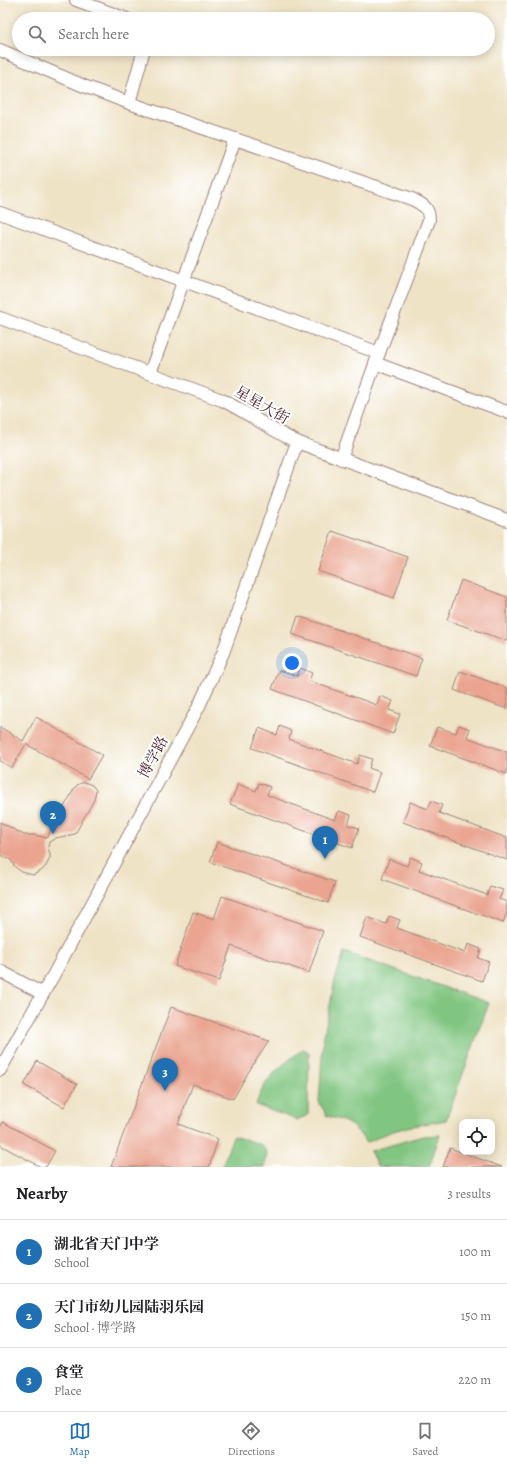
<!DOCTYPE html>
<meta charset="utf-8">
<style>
:root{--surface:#fff;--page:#f2f2f2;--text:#202124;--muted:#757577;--line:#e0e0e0;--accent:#1f6fb2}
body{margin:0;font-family:Alegreya,"Noto Serif SC",serif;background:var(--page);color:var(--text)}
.controls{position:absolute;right:12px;bottom:12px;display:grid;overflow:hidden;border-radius:8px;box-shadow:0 2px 10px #0003}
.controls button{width:36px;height:36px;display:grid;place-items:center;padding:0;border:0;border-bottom:1px solid var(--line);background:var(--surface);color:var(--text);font:20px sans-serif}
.you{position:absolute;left:292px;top:663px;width:14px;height:14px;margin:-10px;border:3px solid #fff;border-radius:50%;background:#1a73e8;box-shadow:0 0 0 6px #1a73e833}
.badge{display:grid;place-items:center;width:26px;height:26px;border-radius:50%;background:var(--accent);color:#fff;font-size:13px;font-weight:700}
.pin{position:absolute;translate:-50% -33px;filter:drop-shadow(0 1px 2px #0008)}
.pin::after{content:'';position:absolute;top:21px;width:14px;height:12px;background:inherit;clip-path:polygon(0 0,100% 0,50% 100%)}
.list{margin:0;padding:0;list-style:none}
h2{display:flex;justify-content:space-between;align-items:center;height:52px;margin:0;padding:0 16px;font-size:17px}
h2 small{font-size:13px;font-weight:400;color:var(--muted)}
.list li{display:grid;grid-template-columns:26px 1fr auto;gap:12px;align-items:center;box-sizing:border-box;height:64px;padding:0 16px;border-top:1px solid var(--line)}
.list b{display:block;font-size:15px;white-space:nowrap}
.list p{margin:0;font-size:13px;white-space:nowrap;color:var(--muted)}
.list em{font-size:13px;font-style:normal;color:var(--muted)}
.icon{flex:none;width:22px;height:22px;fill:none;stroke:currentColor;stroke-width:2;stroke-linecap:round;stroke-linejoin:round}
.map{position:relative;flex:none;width:507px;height:1167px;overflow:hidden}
.search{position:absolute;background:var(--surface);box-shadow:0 2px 10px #0003;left:12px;right:12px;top:12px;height:44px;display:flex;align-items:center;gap:10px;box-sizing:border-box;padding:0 14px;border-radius:22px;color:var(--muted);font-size:15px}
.sheet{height:244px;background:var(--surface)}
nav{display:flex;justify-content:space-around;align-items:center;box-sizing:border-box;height:56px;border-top:1px solid var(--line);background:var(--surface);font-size:11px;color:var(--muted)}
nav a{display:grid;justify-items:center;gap:2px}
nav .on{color:var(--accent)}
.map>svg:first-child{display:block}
.green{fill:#80c580;stroke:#657256}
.building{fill:#eaa490}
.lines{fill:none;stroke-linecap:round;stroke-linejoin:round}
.minor-casing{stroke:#9c8178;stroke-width:14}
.minor{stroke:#fff;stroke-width:12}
.labels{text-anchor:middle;stroke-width:4;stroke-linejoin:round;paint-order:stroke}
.street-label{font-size:15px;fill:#4a1f2b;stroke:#fff}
</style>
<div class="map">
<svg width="507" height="1167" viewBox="0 0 507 1167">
<rect width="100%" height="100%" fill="#fff"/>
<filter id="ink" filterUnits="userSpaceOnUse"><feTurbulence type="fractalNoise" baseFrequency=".025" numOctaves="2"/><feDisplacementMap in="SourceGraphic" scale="8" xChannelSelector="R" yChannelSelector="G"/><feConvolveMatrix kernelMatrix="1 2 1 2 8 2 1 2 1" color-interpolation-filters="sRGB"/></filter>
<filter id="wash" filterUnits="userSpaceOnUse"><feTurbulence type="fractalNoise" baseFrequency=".012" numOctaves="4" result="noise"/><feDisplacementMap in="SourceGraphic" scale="16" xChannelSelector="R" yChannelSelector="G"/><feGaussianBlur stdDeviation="0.9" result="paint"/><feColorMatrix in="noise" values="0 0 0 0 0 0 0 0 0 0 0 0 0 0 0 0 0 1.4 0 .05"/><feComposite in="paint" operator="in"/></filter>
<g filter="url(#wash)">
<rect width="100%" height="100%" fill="#efe3c6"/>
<g class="green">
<path d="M344,952L489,1003L446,1120L407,1127L390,1132L366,1143C354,1124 348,1122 327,1116L319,1102L323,1040L335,980Z"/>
<path d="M303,1049L309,1052L308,1115L297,1120L256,1105C258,1100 259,1094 262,1090C270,1073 289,1060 303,1049Z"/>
<polygon points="440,1135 429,1167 378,1167 370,1151 423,1136"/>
<polygon points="233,1136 260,1144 267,1152 265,1167 222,1167"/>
</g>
<g id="blocks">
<g class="building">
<polygon points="332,531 408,557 394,598 318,571"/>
<polygon points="461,580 507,597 507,641 447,620"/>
<polygon points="298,616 422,658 416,676 292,634"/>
<polygon points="300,668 312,673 309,681 377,705 380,696 393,701 389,710 400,714 393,734 272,689 279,670 297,676"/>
<polygon points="460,671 507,688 507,709 454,690"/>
<polygon points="36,717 102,755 88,779 26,744 12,768 0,761 0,727 23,741"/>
<polygon points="459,725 470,729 467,737 507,752 507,774 430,746 437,727 456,733"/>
<polygon points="280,726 291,731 289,739 357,764 360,755 372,759 369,768 380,772 373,792 252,748 259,728 277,735"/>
<polygon points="84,782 92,785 96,790 94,800 75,834 56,838 49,842 48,847 50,855 50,858 46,866 41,871 33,875 22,872 15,867 11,860 0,855 0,822 24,835 34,835 47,838 74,789 77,785"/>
<polygon points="259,783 270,787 267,795 335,820 339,811 351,815 348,825 359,828 352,848 230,804 238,784 256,791"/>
<polygon points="431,801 442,805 439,813 507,838 507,860 403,822 410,802 428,809"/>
<polygon points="217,842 335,882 328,903 210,862"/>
<polygon points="410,857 422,862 419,870 487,895 490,886 503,890 499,899 507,902 507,912 503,923 382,879 389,859 407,866"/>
<polygon points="222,896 323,931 309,973 231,946 219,981 175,966 193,912 214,919"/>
<polygon points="389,916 400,920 397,928 465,953 468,944 481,949 478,958 489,962 482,981 360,937 367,917 386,924"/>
<polygon points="171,1007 269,1041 249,1071 233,1099 193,1084 178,1124 218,1139 209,1167 111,1167"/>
<polygon points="37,1061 77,1084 64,1107 24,1085"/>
<polygon points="3,1122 55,1151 46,1167 41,1167 0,1145 0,1127"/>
<polygon points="450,1148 502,1167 443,1167"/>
</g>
</g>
</g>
<g filter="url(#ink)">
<use href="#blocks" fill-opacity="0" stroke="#9c8178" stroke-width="1"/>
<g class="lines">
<defs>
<g id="minor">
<polyline points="76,0 127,19"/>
<path d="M0,50L84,86L129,103L412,199C423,205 429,207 429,220L379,353L341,459"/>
<polyline points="129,103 144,49"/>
<polyline points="0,213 379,353"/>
<path d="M0,318L222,400C248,413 271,430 297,442L507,520"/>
<polyline points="375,363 507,412"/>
<polyline points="150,373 235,139"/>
<polyline points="0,971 43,994"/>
<polyline points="0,1070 54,974 199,706 223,653 297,442"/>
</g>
</defs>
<use href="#minor" class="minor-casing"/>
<use href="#minor" class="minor"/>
</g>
</g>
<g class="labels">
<g class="street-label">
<text transform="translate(262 405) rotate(30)" y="5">星星大街</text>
<text transform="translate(153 757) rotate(-62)" y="5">博学路</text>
</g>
</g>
</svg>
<div class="controls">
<button><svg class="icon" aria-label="locate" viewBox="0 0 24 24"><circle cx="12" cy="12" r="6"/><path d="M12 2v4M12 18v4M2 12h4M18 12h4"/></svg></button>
</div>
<div class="you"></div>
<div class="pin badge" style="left:325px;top:859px">1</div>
<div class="pin badge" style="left:53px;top:834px">2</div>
<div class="pin badge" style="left:165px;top:1091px">3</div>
<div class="search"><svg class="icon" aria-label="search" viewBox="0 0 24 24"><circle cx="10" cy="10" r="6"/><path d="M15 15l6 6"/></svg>Search here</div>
</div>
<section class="sheet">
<h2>Nearby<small>3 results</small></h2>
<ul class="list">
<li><span class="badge">1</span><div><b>湖北省天门中学</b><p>School</p></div><em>100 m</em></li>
<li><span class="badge">2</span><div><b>天门市幼儿园陆羽乐园</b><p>School · 博学路</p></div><em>150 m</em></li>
<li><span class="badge">3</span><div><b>食堂</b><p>Place</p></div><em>220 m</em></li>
</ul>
</section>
<nav>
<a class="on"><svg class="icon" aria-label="map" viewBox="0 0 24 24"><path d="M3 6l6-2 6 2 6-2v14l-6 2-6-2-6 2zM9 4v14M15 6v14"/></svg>Map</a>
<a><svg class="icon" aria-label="directions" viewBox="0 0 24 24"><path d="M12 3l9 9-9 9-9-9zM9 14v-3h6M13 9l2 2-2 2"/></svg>Directions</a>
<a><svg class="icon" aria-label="saved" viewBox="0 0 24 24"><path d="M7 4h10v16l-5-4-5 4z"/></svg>Saved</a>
</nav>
